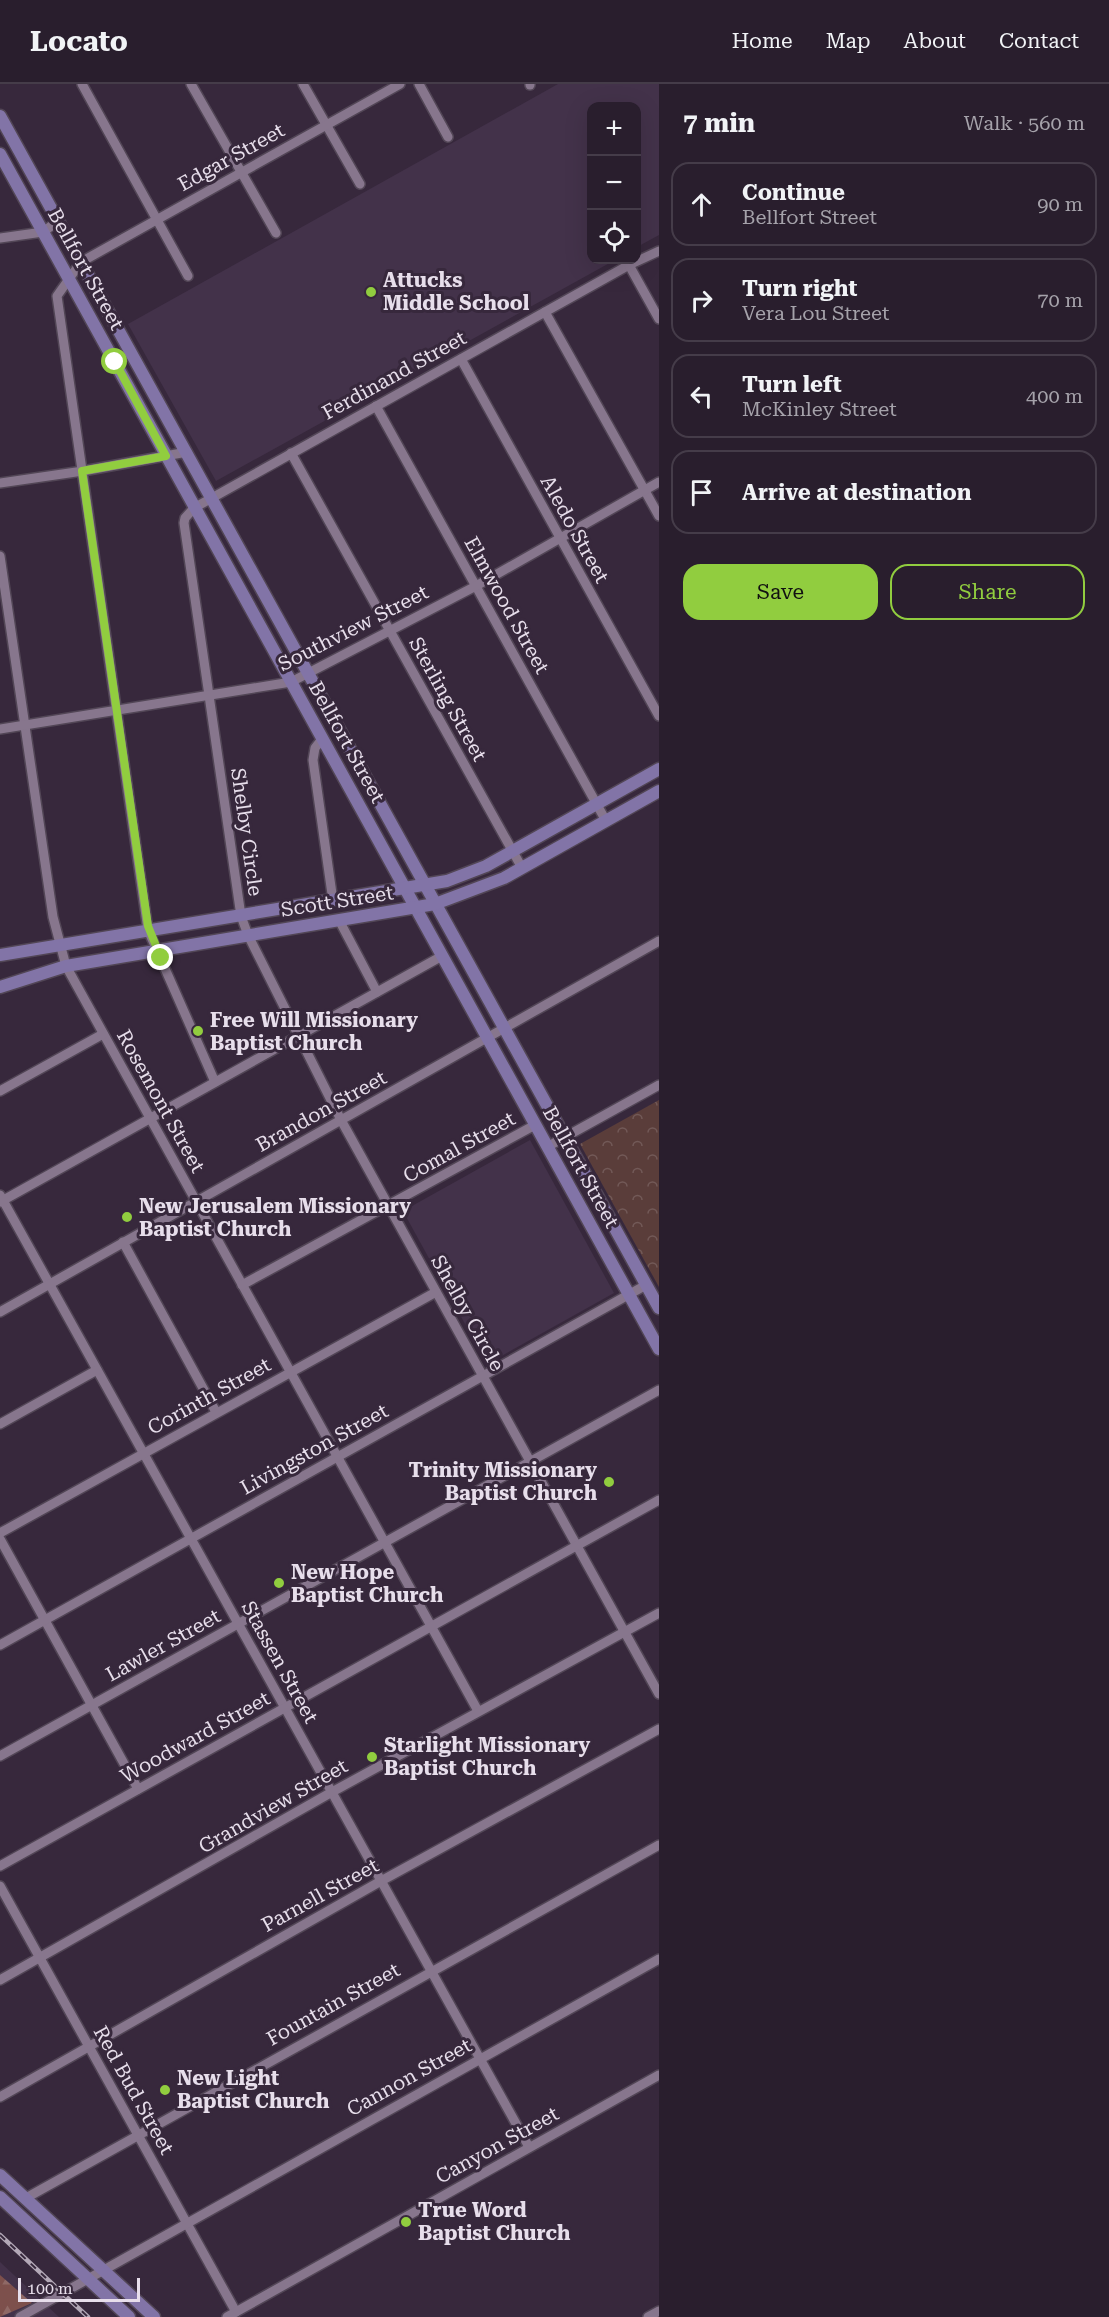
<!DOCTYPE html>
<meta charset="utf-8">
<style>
:root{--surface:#291e2d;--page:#312735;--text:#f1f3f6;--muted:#a5a2aa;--line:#453c49;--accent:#91cd3f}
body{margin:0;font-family:"Roboto Serif",serif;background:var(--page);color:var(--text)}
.controls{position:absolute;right:18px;top:18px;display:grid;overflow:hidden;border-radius:12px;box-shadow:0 6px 24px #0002}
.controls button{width:54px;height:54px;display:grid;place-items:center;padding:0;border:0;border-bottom:2px solid var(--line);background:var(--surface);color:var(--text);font:30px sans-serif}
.scale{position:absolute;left:18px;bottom:15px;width:122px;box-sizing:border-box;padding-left:6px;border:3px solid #e7deeb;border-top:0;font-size:16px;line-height:21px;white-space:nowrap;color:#e7deeb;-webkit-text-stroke:4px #37283c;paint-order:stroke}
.stop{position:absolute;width:18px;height:18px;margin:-14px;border:4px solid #91cd3f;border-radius:50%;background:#fff}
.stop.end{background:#91cd3f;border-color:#fff;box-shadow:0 2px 6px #0008}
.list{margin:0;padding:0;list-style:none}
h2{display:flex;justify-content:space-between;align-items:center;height:78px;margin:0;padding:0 24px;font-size:26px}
h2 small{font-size:20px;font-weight:400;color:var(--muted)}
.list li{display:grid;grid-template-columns:39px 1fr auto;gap:18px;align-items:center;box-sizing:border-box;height:84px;margin:0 12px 12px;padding:0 12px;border:2px solid var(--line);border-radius:18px}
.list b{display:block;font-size:22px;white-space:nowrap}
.list p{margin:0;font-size:20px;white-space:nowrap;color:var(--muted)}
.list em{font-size:20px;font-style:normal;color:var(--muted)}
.actions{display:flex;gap:12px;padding:18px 24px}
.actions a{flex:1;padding:14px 0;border:2px solid var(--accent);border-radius:18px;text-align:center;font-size:21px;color:var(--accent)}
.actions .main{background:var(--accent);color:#111}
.icon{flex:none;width:33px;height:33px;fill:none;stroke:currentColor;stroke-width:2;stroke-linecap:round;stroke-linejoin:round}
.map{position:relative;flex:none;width:659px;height:2233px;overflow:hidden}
header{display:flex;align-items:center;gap:36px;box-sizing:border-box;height:84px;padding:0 30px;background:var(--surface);border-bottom:2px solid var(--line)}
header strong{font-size:28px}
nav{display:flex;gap:33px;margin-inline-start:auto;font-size:21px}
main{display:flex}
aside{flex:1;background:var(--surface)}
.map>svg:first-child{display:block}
.built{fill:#43324a}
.forest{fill:url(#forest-firs)}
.park{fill:url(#park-crowns)}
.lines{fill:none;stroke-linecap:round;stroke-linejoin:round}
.minor-casing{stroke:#524656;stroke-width:12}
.secondary-casing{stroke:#524656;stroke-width:15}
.minor{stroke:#87768d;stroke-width:9}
.secondary{stroke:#8274a7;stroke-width:12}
.rail-casing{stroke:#b3a8b7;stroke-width:4.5}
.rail{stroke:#37283c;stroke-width:2;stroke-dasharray:7;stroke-linecap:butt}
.route{stroke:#91cd3f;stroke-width:8}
.poi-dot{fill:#91cd3f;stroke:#37283c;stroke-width:2}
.labels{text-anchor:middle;stroke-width:6;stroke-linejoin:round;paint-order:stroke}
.street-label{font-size:20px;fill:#e7deeb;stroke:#37283c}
.poi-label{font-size:20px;font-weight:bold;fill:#e7deeb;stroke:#37283c;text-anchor:start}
</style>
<header>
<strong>Locato</strong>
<nav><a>Home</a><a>Map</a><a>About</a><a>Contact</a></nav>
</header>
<main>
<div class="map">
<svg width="659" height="2233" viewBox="0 0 659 2233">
<defs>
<pattern id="forest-firs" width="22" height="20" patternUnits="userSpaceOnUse" patternTransform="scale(1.5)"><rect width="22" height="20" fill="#7d504c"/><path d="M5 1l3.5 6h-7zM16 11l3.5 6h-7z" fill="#8f6966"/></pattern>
<pattern id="park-crowns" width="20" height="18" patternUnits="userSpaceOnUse" patternTransform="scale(1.5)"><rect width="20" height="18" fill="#5a3d3a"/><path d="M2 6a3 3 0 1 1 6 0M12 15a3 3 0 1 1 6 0" fill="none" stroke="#725957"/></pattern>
</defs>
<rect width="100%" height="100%" fill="#37283c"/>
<g class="built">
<polygon points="558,0 659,0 659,151 637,163 636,22 592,22 592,176 615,176 216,397 128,240"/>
<polygon points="530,1056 614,1209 487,1280 403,1127"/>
<polygon points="0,2178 59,2233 0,2233"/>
</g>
<polygon class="forest" points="0,2191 32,2219 0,2233"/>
<polygon class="park" points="659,1016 659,1203 580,1060"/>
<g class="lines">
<defs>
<g id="minor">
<polyline points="82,0 188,192"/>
<polyline points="191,0 276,149"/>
<polyline points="303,0 360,100"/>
<polyline points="419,0 448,53"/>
<polyline points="530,0 530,1"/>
<polyline points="0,154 43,148 58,137"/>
<polyline points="659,167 629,181 194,424 185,434 184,439 241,832 248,851 341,1036 659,1610"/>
<polyline points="629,181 659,235"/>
<polyline points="545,228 659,432"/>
<polyline points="461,275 659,632"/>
<polyline points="376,322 606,737"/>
<polyline points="291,369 522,784"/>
<polyline points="0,399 83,387 187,368"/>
<polyline points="0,472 53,833 66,882 478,1627"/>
<polyline points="0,645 291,598 476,502 659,398"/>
<polyline points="322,655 315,664 313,676 333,817"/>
<polyline points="339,836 377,908"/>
<polyline points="215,998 148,846 57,212 81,178 400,0"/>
<polyline points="0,1007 103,950"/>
<polyline points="547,1063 659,1001"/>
<polyline points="0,1111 529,2063"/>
<polyline points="0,1118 442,872"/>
<polyline points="123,1158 216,1328"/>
<polyline points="242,1201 535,1041"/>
<polyline points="0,1228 659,857"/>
<polyline points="0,1340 97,1286"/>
<polyline points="0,1449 436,1208"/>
<polyline points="0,1455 138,1705"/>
<polyline points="0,1561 646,1201"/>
<polyline points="0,1672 659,1306"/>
<polyline points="0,1782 659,1416"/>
<polyline points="0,1802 236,2228"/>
<polyline points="0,1896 332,1708 659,1529"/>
<polyline points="0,2013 381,1797 659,1645"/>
<polyline points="26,2114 659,1761"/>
<polyline points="20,2233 659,1875"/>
<polyline points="227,2233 659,1991"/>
<polyline points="648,2233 659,2227"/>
</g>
<g id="secondary">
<polyline points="0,32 659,1224"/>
<polyline points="0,70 659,1265"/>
<polyline points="0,871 447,797 486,782 659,685"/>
<polyline points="0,903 66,882 435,820 504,794 659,707"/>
<polyline points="0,2091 154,2233"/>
<polyline points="0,2113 129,2233"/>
</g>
</defs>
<use href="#minor" class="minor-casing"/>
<use href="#secondary" class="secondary-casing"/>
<use href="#minor" class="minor"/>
<use href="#secondary" class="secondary"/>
<defs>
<polyline id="rail" points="0,2151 88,2233"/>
</defs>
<use href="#rail" class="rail-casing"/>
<use href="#rail" class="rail"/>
</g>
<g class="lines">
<polyline class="route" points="115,278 166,372 82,387 148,842 161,874"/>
</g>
<g class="poi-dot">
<circle cx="371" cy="208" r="6"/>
<circle cx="198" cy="947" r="6"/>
<circle cx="127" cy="1133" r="6"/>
<circle cx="609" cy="1398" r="6"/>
<circle cx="279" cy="1499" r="6"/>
<circle cx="372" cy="1673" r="6"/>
<circle cx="165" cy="2006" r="6"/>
<circle cx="406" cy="2138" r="6"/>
</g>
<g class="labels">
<g class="street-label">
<text transform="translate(231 73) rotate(-29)" y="7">Edgar Street</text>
<text transform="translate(86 185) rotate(61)" y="7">Bellfort Street</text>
<text transform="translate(394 291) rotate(-29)" y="7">Ferdinand Street</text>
<text transform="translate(575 445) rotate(61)" y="7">Aledo Street</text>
<text transform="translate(507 521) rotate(61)" y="7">Elmwood Street</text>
<text transform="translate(353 544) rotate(-27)" y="7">Southview Street</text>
<text transform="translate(448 615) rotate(61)" y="7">Sterling Street</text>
<text transform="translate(347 658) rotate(61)" y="7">Bellfort Street</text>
<text transform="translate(247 748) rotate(82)" y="7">Shelby Circle</text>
<text transform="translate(337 817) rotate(-9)" y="7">Scott Street</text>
<text transform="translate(161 1017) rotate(61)" y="7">Rosemont Street</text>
<text transform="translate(321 1027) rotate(-29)" y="7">Brandon Street</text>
<text transform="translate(459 1063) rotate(-29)" y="7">Comal Street</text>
<text transform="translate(581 1083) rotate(61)" y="7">Bellfort Street</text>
<text transform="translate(468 1229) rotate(61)" y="7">Shelby Circle</text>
<text transform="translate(209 1312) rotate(-29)" y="7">Corinth Street</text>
<text transform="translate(314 1365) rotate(-29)" y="7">Livingston Street</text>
<text transform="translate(163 1561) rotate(-29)" y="7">Lawler Street</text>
<text transform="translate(280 1578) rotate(61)" y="7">Stassen Street</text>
<text transform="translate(195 1653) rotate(-29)" y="7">Woodward Street</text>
<text transform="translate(273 1722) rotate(-30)" y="7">Grandview Street</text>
<text transform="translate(320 1811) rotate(-29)" y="7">Parnell Street</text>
<text transform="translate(333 1920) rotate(-29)" y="7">Fountain Street</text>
<text transform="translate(409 1993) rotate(-29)" y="7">Cannon Street</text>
<text transform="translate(134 2006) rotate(61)" y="7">Red Bud Street</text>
<text transform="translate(497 2061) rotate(-29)" y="7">Canyon Street</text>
</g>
<g class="poi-label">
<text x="383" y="203">Attucks<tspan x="383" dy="23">Middle School</tspan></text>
<text x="210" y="943">Free Will Missionary<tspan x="210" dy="23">Baptist Church</tspan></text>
<text x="139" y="1129">New Jerusalem Missionary<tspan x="139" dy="23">Baptist Church</tspan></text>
<text x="597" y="1393" text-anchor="end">Trinity Missionary<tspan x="597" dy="23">Baptist Church</tspan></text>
<text x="291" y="1495">New Hope<tspan x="291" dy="23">Baptist Church</tspan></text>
<text x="384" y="1668">Starlight Missionary<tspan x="384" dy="23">Baptist Church</tspan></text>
<text x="177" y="2001">New Light<tspan x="177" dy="23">Baptist Church</tspan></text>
<text x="418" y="2133">True Word<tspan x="418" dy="23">Baptist Church</tspan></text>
</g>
</g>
</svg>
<div class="controls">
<button>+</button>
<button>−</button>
<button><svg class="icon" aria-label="locate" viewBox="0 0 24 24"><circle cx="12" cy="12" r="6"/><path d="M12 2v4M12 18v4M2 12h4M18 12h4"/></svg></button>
</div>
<div class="scale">100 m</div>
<div class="stop" style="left:115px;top:278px"></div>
<div class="stop end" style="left:161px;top:874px"></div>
</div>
<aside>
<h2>7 min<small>Walk · 560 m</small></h2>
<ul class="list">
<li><svg class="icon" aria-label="ahead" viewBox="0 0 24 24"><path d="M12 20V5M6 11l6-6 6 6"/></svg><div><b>Continue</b><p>Bellfort Street</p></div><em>90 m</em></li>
<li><svg class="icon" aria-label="right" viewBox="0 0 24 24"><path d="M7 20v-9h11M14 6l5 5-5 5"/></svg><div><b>Turn right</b><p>Vera Lou Street</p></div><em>70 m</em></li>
<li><svg class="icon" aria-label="left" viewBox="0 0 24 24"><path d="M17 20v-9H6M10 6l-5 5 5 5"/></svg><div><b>Turn left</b><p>McKinley Street</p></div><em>400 m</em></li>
<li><svg class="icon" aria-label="arrive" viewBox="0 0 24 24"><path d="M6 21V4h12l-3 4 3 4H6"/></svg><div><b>Arrive at destination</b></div></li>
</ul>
<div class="actions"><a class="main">Save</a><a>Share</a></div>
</aside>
</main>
